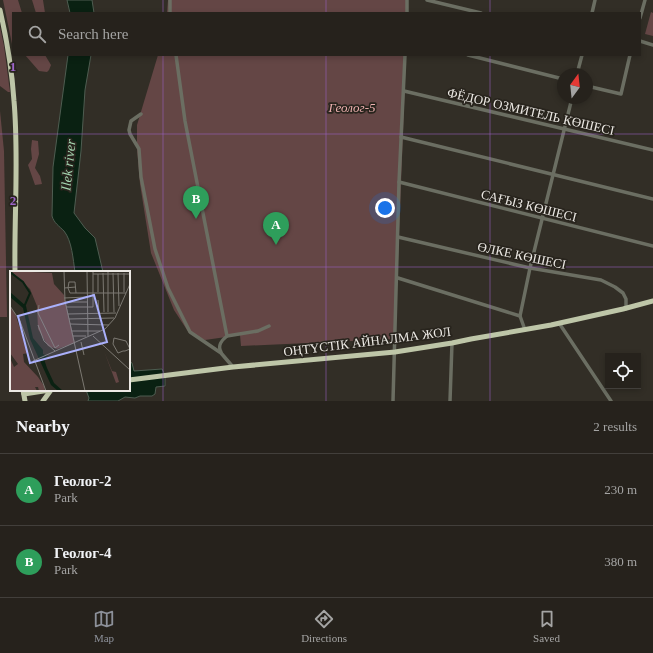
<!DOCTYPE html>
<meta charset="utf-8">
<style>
:root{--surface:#26221c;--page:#322f29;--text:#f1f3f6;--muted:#a4a4a3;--line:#423f3b;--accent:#8c9099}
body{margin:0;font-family:"Times New Roman",serif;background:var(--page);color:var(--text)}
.controls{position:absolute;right:12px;bottom:12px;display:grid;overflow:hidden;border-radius:0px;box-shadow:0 2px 6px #0003}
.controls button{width:36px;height:36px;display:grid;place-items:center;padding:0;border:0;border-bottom:1px solid var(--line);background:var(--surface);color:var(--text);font:20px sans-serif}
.compass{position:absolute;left:557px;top:68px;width:36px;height:36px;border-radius:50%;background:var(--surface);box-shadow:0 2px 6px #0003;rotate:15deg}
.you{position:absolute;left:385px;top:208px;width:14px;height:14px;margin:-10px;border:3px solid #fff;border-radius:50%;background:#1a73e8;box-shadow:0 0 0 6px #1a73e833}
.badge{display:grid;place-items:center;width:26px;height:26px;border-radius:50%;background:var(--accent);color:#fff;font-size:13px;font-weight:700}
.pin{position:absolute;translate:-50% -33px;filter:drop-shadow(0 1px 2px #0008)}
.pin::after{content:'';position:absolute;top:21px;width:14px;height:12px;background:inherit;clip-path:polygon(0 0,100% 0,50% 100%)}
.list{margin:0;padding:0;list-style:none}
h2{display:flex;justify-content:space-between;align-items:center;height:52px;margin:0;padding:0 16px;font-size:17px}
h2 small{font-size:13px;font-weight:400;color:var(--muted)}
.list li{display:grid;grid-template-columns:26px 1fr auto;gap:12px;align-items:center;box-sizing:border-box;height:72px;padding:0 16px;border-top:1px solid var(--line)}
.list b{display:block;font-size:15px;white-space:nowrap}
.list p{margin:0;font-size:13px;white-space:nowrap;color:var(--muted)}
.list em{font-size:13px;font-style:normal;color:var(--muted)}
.icon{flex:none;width:22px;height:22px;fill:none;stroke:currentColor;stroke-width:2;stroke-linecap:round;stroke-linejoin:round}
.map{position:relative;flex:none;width:653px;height:401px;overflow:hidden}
.search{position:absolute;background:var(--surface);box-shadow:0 2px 6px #0003;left:12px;right:12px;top:12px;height:44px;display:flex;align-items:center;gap:10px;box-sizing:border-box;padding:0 14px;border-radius:0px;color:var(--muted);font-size:15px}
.sheet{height:196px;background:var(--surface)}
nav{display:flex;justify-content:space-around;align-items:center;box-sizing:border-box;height:56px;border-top:1px solid var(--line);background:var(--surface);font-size:11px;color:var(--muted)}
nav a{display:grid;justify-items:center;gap:2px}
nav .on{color:var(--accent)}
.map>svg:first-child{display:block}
.green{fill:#644645}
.water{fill:#0a2112;stroke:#4e5d51}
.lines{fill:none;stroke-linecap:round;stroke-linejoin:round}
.minor{stroke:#6b6e62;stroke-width:3.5}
.highway{stroke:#bec6a8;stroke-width:5}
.grid{fill:none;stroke:#9d65ca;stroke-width:1;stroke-opacity:0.55}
.labels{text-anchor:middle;stroke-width:3.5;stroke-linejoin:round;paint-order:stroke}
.park-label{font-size:13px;font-style:italic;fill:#edb0af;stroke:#28241d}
.street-label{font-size:13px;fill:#ece9e4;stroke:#28241d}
.water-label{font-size:14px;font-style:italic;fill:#a5d6b1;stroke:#28241d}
.inset-river{fill:none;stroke:#0a2112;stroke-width:2}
.inset-road{fill:none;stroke:#7c7972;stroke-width:1}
.view{fill:#aab0fb;fill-opacity:0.15;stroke:#aab0fb;stroke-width:2}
.inset-edge{fill:none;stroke:#ece9e4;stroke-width:2}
.grid-label{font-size:13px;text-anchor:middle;font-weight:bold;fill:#9d65ca;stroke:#28241d;stroke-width:3.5;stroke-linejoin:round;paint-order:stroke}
</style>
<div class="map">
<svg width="653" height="401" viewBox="0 0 653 401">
<rect width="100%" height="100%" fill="#322e26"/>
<g class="green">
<polygon points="3,0 18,0 22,13 13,13 13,49"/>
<polygon points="32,0 43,0 45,13 36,13"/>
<polygon points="168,0 407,0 407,13 167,13"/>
<polygon points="651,12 653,13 653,36 645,34"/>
<polygon points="0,27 4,46 10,92 8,92 0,86"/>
<polygon points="25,55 45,55 51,65 49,70 47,72 39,71"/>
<polygon points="158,55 406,55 395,339 241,346 240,335 205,340 189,333 174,310 151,253 140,184 137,149 137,125"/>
<polygon points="0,111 4,151 7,317 0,317"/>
<polygon points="32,140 38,141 39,154 35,168 40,176 42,184 35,185 28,165 32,159 31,149"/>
</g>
<g class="water">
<polygon points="67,0 92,0 94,13 70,13"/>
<path d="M68,55H91L85,90L81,151L74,213L85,228L95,238L103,272H75C73,259 72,241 64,231C59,226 54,223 52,216L53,167Z"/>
<polygon points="129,361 132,363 134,371 162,369 165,375 165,386 156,387 155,394 152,396 140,396 135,398 125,397 118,401 88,401 89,398 86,390 129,390"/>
</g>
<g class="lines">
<g class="minor">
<polyline points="170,0 170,13"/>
<polyline points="427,0 481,13"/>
<polyline points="407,13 407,0"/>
<polyline points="592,13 595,0"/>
<polyline points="640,18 645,0"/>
<polyline points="640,41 653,45"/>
<polyline points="176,55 185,121 227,336 258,331 269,326"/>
<polyline points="468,55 563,79"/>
<polyline points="577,74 582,55"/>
<polyline points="587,86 621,94 630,55"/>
<polyline points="404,91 653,150"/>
<polyline points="141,114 131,121 129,130 130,134 139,149 141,177 155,249 168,288 190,332 221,353 233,367"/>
<polyline points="401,137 653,199"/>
<polyline points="399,182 653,246"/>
<polyline points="398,237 530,268 601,280 615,287 623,293 626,299 626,309"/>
<polyline points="398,278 520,316 525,330"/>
<polyline points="520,316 530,268 572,98"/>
<polyline points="559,323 611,401"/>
<path d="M221,352C217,345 222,340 227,336"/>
<polyline points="393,401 399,182 405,55"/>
<polyline points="450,401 452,343"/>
</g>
<g class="highway">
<path d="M0,10C7,40 12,70 14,101C19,157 14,215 15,272"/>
<polyline points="129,380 233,367 395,352 452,343 471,339 551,325 623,309 653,301"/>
<polyline points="23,390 25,401"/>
<polyline points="24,394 50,390"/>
<polyline points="43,401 51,390"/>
</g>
</g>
<path class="grid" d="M163,0V13M326,0V13M490,0V13M163,55V401M326,55V401M490,55V401M0,134H653M0,267H653"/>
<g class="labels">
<g class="park-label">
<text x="352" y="112">Геолог-5</text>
</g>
<g class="street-label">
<text transform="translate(531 111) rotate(13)" y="5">ФЁДОР ОЗМИТЕЛЬ КӨШЕСІ</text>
<text transform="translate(529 205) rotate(14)" y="5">САҒЫЗ КӨШЕСІ</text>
<text transform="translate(522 255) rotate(12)" y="5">ӨЛКЕ КӨШЕСІ</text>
<text transform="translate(367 341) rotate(-7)" y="5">ОҢТҮСТІК АЙНАЛМА ЖОЛ</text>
</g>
<g class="water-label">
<text transform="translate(68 165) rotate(-84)" y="5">Ilek river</text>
</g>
</g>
<g transform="translate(10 271)">
<rect width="120" height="120" fill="#322e26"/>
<path d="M1,0L42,2L44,13L54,24L65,72L47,78L38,75L28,58L27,35L20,18ZM0,36L5,42L18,82L13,83L14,91L28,106L34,115L30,116L34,115L35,120H29L28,116H25L27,120H0V87L4,96L8,93L0,82ZM94,80L102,100L106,101L109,111L106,112Z" fill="#644645"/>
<path d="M0,21L16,35L23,67L33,79V83L38,85L34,88L37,97L44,112L53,120H48L41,114L20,68L13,37L0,26Z" fill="#0a2112"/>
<path class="inset-river" d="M0,1L13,11L20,22L14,36"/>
<path class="inset-road" d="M54,0L55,30L75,120M77,0L78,65M93,2L94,41M103,2L104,41M108,2L109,35M114,2V21M83,3H120M88,3V21M54,17L66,16M58,17L60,22H116M58,17L59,11H65L66,22M54,27L77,26M88,29L89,42M55,31H77M29,34L28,42L45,77L49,74M0,35L10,50L36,120M56,36H83V0M98,41V0M58,43L106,42M59,48L104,47M60,53L99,54M28,54L34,70L45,80M62,60H90M63,65H76M83,65L120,99M71,71L74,84M120,78L116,70L104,67L103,73L108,82L113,80H115L120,78M23,90L95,58L105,47L120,13"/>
<path class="view" d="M84,24L97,71L20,92L8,45Z"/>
<rect width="120" height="120" class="inset-edge"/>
</g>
<g class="grid-label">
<text x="13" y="71">1</text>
<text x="13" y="205">2</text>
</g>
</svg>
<div class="controls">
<button><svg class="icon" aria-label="locate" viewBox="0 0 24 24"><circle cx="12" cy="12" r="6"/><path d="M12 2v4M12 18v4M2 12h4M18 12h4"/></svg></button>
</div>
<svg class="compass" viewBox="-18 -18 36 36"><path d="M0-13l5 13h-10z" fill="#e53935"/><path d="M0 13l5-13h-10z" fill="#a4a4a3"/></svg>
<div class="you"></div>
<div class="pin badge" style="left:276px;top:245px;background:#2e9e5b">A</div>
<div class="pin badge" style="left:196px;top:219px;background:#2e9e5b">B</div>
<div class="search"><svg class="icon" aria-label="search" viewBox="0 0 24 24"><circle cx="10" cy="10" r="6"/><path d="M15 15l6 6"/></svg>Search here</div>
</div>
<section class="sheet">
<h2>Nearby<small>2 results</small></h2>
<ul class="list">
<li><span class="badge" style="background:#2e9e5b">A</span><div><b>Геолог-2</b><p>Park</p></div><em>230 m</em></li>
<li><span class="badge" style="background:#2e9e5b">B</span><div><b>Геолог-4</b><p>Park</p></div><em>380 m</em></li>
</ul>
</section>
<nav>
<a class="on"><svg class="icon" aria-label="map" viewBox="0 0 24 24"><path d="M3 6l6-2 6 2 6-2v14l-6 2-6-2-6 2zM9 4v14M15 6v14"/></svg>Map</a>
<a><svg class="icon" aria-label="directions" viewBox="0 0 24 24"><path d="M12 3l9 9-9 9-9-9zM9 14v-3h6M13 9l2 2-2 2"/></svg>Directions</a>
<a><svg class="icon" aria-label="saved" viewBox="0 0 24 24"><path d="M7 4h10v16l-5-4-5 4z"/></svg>Saved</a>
</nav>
